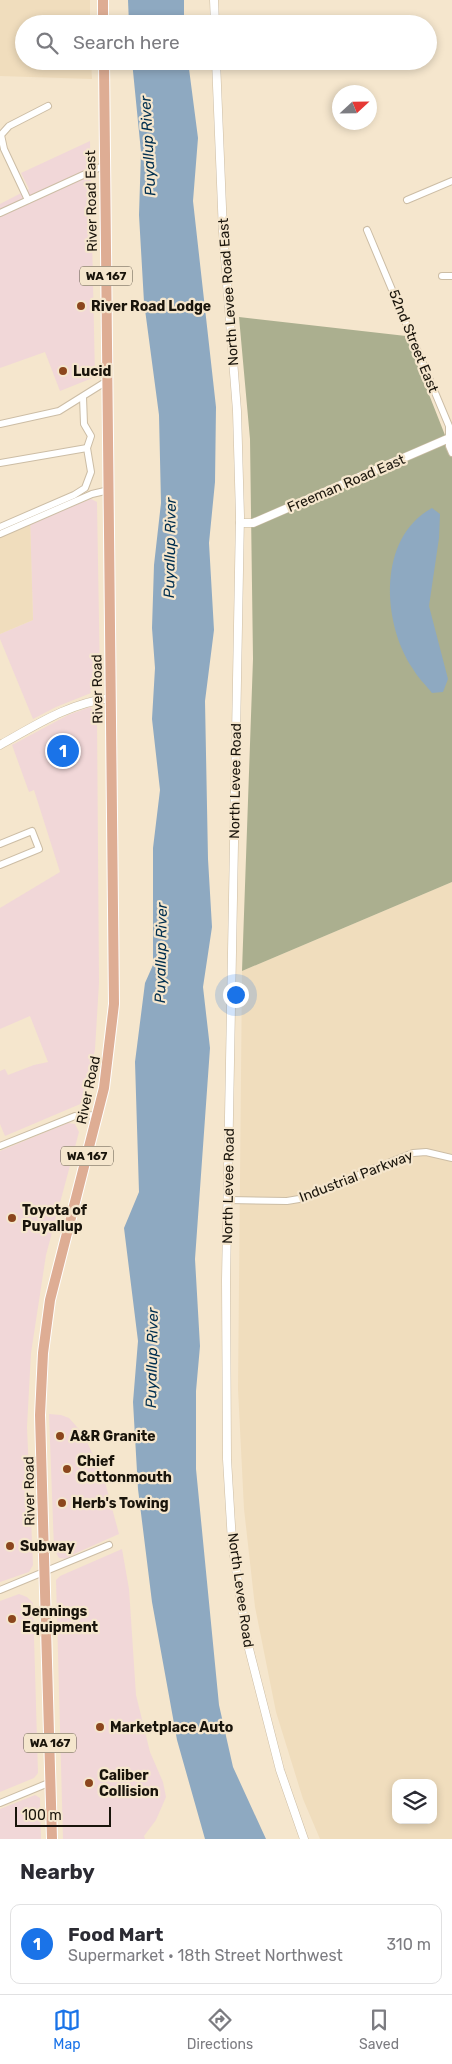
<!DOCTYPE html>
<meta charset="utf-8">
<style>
:root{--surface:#fff;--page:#f7f7f7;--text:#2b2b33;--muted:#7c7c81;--line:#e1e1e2;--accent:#1a73e8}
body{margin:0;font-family:Rubik,sans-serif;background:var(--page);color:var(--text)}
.controls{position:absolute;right:15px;bottom:15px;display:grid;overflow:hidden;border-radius:10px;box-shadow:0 2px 8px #0003}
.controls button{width:45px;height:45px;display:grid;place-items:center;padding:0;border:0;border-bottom:1px solid var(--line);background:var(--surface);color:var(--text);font:25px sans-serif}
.compass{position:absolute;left:332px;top:85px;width:45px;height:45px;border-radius:50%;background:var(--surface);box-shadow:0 2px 8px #0003;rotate:68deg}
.scale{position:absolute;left:15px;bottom:12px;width:96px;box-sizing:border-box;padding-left:5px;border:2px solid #19140b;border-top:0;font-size:14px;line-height:18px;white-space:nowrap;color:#19140b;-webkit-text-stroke:4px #f5e6cd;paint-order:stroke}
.you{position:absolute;left:235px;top:994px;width:18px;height:18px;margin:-12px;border:4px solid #fff;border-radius:50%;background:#1a73e8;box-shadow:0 0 0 8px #1a73e833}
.badge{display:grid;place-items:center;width:32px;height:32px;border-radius:50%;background:var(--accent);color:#fff;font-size:16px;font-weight:700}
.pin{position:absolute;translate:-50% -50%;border:2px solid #fff;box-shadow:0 1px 5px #0006}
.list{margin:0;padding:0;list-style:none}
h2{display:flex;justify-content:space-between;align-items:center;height:65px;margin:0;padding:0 20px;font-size:21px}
h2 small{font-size:16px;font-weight:400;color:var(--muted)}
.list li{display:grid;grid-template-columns:32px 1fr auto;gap:15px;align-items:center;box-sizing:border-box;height:80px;margin:0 10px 10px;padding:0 10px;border:1px solid var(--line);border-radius:10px}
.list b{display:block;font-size:19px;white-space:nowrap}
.list p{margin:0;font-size:16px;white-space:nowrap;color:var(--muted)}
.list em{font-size:16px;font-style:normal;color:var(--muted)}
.icon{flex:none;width:28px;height:28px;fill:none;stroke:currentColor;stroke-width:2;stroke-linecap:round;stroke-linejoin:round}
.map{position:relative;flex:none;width:452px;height:1839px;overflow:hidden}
.search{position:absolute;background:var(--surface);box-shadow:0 2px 8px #0003;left:15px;right:15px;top:15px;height:55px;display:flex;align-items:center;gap:12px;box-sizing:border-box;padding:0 18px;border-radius:28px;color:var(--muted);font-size:19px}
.sheet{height:155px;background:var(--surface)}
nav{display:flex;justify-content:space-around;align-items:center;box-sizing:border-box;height:70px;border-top:1px solid var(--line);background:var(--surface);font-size:14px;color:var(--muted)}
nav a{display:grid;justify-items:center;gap:2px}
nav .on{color:var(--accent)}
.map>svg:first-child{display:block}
.commercial{fill:#f1d7d8}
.built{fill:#f0ddbd;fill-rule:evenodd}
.forest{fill:#abaf8f}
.water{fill:#8ea9c1}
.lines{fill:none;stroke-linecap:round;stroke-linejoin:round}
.minor-casing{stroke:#ccbda5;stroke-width:8}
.tertiary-casing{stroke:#ccbda5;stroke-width:9}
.primary-casing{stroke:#fff;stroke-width:12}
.minor{stroke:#fff;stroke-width:6}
.tertiary{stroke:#fff;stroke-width:8}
.primary{stroke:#dead94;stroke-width:10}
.poi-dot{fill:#8b461d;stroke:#f5e6cd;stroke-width:2}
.labels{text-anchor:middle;stroke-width:4.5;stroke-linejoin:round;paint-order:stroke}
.shield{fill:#f5e6cd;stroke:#5b5345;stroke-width:1}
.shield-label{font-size:12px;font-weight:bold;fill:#19140b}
.street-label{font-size:14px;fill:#19140b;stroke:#f5e6cd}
.poi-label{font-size:14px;font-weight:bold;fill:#19140b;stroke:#f5e6cd;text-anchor:start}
.water-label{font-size:15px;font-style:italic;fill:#002f4f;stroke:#f5e6cd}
</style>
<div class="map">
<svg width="452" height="1839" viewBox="0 0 452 1839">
<rect width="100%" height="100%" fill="#f5e6cd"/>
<g class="commercial">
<polygon points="90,141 95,377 60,391 45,352 0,368 0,204 29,189 21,173"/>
<polygon points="91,499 97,502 100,680 96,687 90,690 91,693 56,707 33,719 0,639 0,634 33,620 30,523"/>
<polygon points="90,707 97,715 99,983 95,1049 85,1102 5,1136 0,1124 0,1071 5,1069 8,1075 34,1065 48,1062 30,1016 0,1029 0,908 60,872 34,790 29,792 12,745 68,715"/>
<polygon points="68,1123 75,1124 79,1132 46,1255 31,1353 27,1427 33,1565 29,1572 0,1582 0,1151"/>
<polygon points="49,1414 61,1415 69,1418 84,1435 105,1482 119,1534 74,1554 68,1559 59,1558 54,1549"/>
<polygon points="122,1549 129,1589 136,1695 150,1752 163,1782 166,1797 156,1820 144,1836 145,1839 63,1839 56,1580 60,1576"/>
<polygon points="19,1594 27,1597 33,1603 38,1773 34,1778 0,1792 0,1601"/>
<polygon points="35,1795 40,1798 41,1839 0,1839 0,1809"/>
</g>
<g class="built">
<polygon points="0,0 90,0 90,24 24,24 24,61 91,61 92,79 0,76"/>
<polygon points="30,516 33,620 0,634 0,529"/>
<path d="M452,882V1839H320L303,1799L276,1712L255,1607L244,1509L238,1389L242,971ZM396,1783H433V1820H396Z"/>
</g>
<polygon class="forest" points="239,317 406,336 452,453 452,882 242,971 253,659 250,439"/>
<g class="water">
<polygon points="128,0 184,0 184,24 129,24"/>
<polygon points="132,61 188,61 198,138 193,201 216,407 215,482 209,543 214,630 205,701 208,859 212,927 203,987 210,1048 195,1259 200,1346 196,1391 196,1469 219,1705 233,1767 266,1839 205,1839 177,1740 152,1602 138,1489 133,1402 138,1341 124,1228 139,1192 135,1062 145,983 153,965 153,848 160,790 152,719 155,668 152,628 154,565 161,503 159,415 144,302 139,215 141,152"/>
<path d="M432,508L440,514L439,538L429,606L448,679L443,692L432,693C426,685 418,678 413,669C382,623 377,538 432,508Z"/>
</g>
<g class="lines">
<defs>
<g id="minor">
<polyline points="28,200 4,149 1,135 9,126 48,106"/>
<polyline points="407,200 452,181"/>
<polyline points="0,213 105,165"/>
<polyline points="367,230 449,426 449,446 452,453"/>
<polyline points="442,276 452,276"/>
<polyline points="0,424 59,411 107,381"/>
<polyline points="0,463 87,448"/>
<polyline points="0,527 74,495 85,488 91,472 87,448 91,436 84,424 83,397"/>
<polyline points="0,534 92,494 109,490"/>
<polyline points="0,844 32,831 39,849 0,865"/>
<polyline points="0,1146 75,1116 97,1115"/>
<polyline points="228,1200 287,1201 299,1199 413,1153 426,1152 452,1158"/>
<polyline points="0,1590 109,1545"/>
<polyline points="0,1803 51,1782"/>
</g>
<g id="tertiary">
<polyline points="214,0 215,24"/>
<polyline points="216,61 223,232 237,411 240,516 226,1280 227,1459 232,1542 247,1641 280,1770 304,1839"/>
<polyline points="240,523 253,523 452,437"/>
<path d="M0,745C36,725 69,703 111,698"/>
</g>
<g id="primary">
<polyline points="103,0 103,24"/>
<polyline points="52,1839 40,1415 43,1353 50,1300 104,1088 114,1004 104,61"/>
</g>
</defs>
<use href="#minor" class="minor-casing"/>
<use href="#tertiary" class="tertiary-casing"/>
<use href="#primary" class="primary-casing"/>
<use href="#minor" class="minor"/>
<use href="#tertiary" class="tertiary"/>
<use href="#primary" class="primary"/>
</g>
<g class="poi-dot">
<circle cx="81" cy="306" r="5"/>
<circle cx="63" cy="371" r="5"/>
<circle cx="12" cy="1218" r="5"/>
<circle cx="60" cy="1436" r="5"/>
<circle cx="67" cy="1469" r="5"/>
<circle cx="62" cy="1503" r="5"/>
<circle cx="10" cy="1546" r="5"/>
<circle cx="12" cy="1619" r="5"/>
<circle cx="100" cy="1727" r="5"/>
<circle cx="89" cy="1783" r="5"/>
</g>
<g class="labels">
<g class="shield">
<rect x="80" y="266.5" width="52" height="19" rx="4"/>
<rect x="61" y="1146.5" width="52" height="19" rx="4"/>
<rect x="24" y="1733.5" width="52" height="19" rx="4"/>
</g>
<g class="shield-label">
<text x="106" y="280">WA 167</text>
<text x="87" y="1160">WA 167</text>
<text x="50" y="1747">WA 167</text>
</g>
<g class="street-label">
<text transform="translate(91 201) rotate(-91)" y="5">River Road East</text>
<text transform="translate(228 292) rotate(-94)" y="5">North Levee Road East</text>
<text transform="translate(414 341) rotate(68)" y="5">52nd Street East</text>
<text transform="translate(346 483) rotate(-23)" y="5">Freeman Road East</text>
<text transform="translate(97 689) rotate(-91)" y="5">River Road</text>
<text transform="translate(235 781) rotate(-89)" y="5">North Levee Road</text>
<text transform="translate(88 1090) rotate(-78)" y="5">River Road</text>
<text transform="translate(356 1176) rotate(-21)" y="5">Industrial Parkway</text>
<text transform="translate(228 1186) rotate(-89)" y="5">North Levee Road</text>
<text transform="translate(29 1491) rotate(-91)" y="5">River Road</text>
<text transform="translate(241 1590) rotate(82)" y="5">North Levee Road</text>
</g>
<g class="poi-label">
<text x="91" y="311">River Road Lodge</text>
<text x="73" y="376">Lucid</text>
<text x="22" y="1215">Toyota of<tspan x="22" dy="16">Puyallup</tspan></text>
<text x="70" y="1441">A&amp;R Granite</text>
<text x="77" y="1466">Chief<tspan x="77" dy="16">Cottonmouth</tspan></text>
<text x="72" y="1508">Herb's Towing</text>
<text x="20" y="1551">Subway</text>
<text x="22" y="1616">Jennings<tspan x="22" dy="16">Equipment</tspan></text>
<text x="110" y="1732">Marketplace Auto</text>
<text x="99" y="1780">Caliber<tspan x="99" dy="16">Collision</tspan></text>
</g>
<g class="water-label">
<text transform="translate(148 146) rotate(-93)" y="5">Puyallup River</text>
<text transform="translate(170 548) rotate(-89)" y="5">Puyallup River</text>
<text transform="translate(161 953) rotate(-89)" y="5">Puyallup River</text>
<text transform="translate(152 1358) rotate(-89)" y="5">Puyallup River</text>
</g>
</g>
</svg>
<div class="controls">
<button><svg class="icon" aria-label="layers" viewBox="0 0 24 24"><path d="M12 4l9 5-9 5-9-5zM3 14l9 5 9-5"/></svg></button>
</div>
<svg class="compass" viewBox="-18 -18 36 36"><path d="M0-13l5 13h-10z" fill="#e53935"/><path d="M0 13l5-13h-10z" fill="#7c7c81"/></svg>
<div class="scale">100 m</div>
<div class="you"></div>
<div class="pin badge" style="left:63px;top:751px">1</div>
<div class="search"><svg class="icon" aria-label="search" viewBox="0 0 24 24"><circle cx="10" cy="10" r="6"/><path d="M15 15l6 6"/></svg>Search here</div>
</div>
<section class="sheet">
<h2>Nearby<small></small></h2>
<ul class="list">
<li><span class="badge">1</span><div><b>Food Mart</b><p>Supermarket · 18th Street Northwest</p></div><em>310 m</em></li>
</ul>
</section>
<nav>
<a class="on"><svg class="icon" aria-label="map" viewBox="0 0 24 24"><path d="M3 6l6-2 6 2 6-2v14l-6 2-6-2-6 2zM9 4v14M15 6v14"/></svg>Map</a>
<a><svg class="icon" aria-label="directions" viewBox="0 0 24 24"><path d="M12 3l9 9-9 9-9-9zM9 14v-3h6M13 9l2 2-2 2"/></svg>Directions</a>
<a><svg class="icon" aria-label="saved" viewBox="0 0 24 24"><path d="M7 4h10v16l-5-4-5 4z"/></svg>Saved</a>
</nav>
